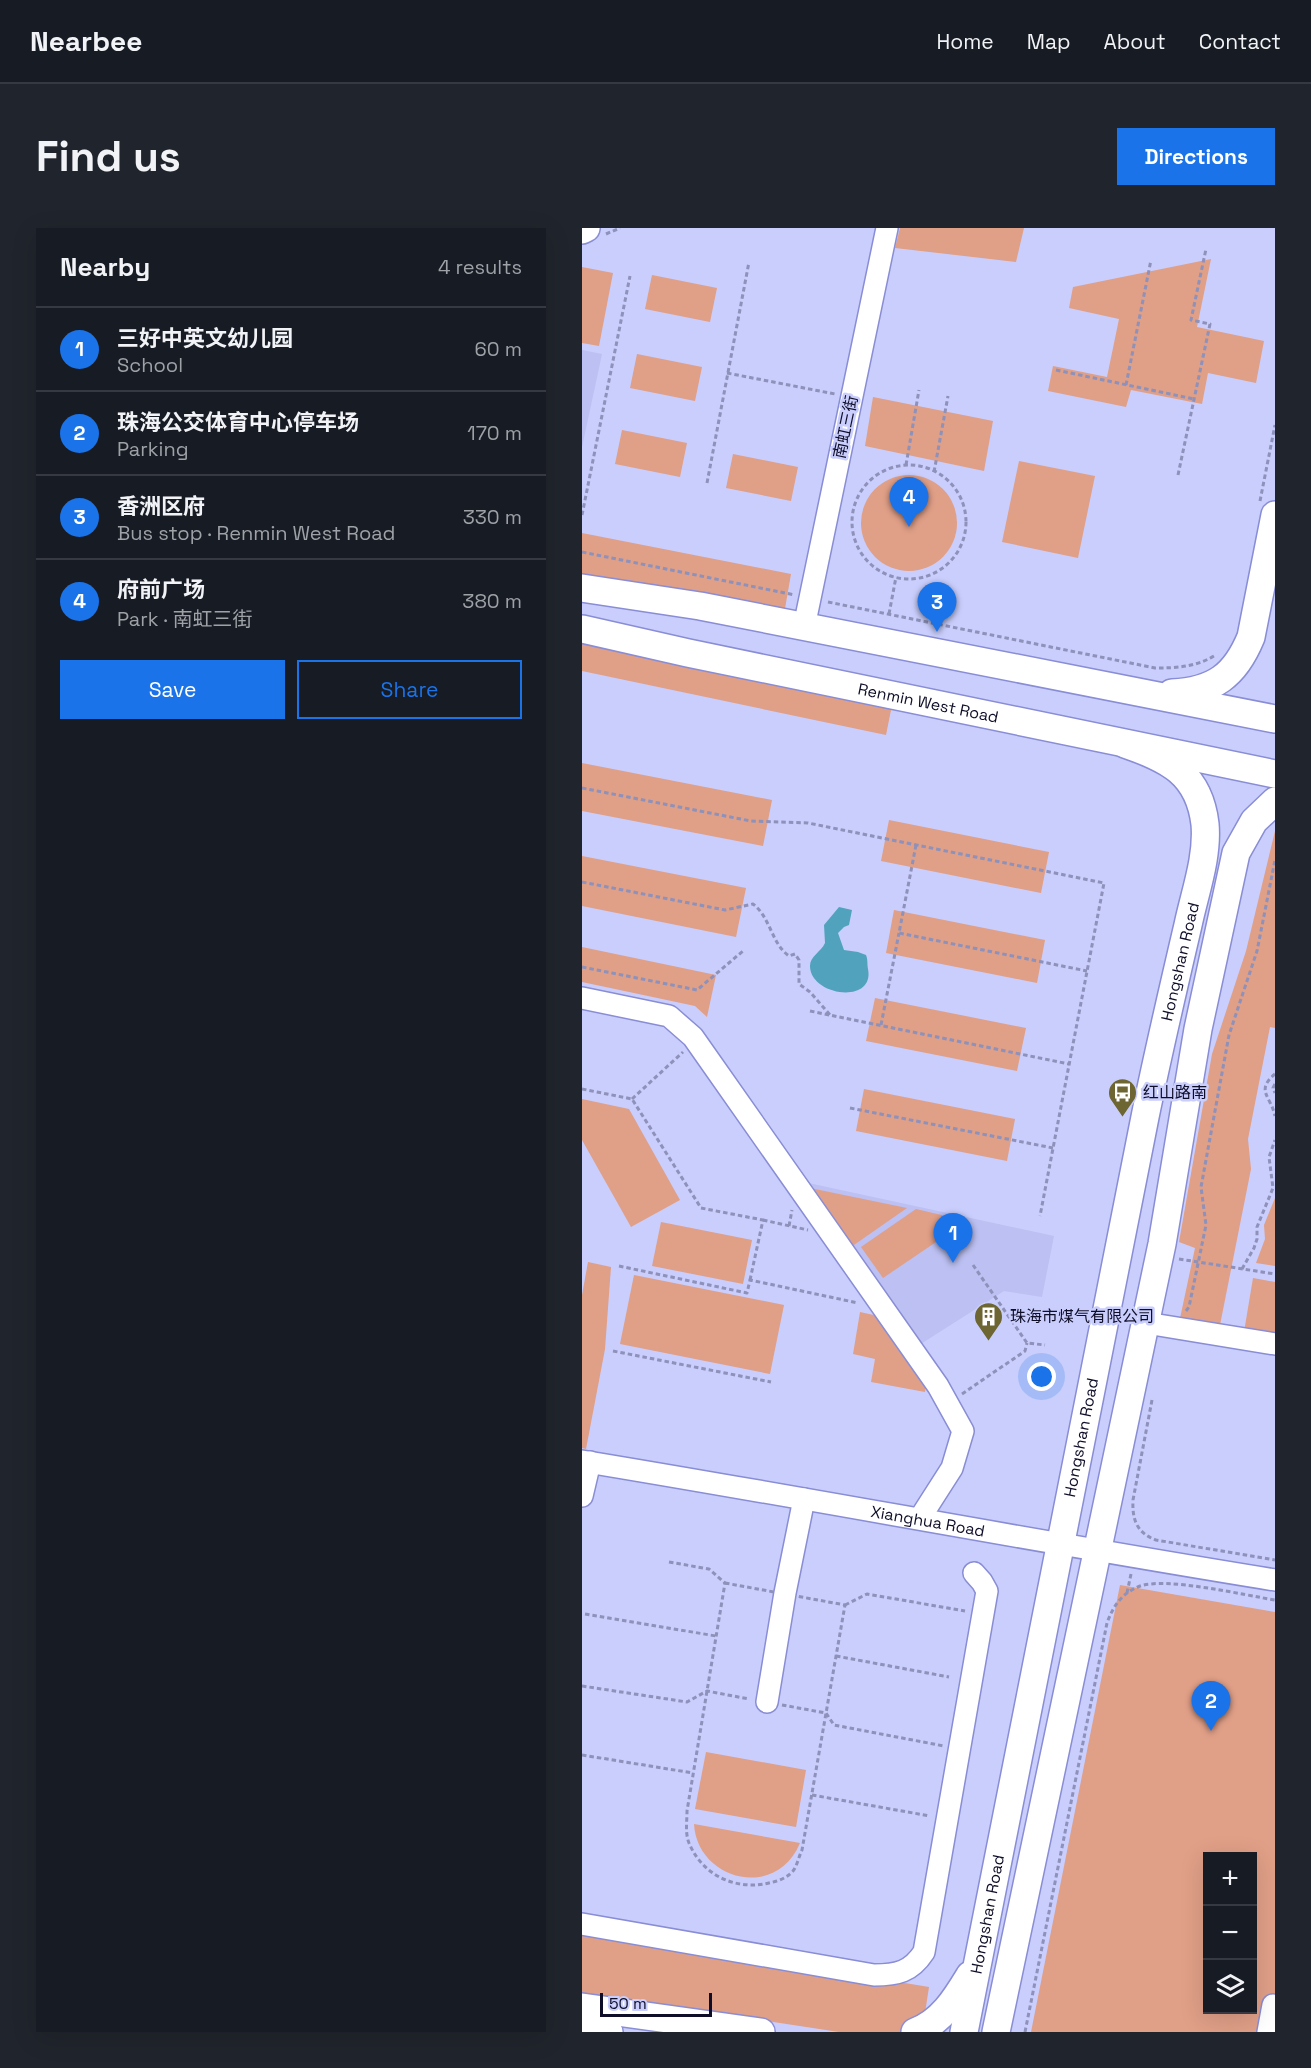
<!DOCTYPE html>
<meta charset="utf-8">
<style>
:root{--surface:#171b24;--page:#20242c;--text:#f1f3f6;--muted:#9ea1a6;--line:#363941;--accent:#1a73e8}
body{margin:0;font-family:"Space Grotesk","Noto Sans SC",sans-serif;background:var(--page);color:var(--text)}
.controls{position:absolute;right:18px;bottom:18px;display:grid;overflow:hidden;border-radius:0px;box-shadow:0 6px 24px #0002}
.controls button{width:54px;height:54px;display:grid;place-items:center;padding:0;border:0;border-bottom:2px solid var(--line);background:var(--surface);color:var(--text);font:30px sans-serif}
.scale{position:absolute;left:18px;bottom:15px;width:112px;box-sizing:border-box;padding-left:6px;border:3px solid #0f0e29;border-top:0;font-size:16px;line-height:21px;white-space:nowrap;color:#0f0e29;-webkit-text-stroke:4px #c9cefc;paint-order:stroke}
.you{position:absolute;left:460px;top:1149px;width:21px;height:21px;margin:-15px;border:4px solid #fff;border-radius:50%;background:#1a73e8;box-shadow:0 0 0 9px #1a73e833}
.badge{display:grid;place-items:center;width:39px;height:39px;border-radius:50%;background:var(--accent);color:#fff;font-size:20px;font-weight:700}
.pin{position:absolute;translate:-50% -50px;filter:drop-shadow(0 2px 3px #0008)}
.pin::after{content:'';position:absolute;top:32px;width:21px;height:18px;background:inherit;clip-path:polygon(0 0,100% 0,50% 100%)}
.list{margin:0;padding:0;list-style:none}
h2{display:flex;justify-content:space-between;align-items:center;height:78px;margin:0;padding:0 24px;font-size:26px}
h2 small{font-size:20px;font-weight:400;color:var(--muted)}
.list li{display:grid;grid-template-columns:39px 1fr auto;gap:18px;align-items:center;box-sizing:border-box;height:84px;padding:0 24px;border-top:2px solid var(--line)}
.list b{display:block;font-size:22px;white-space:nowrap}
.list p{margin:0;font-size:20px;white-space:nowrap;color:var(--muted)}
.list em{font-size:20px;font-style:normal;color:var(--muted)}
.actions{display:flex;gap:12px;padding:18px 24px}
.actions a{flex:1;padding:14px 0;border:2px solid var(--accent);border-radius:0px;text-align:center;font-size:21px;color:var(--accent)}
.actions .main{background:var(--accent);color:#fff}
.icon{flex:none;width:33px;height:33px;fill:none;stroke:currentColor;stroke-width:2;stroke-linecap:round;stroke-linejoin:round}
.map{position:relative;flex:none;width:693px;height:1804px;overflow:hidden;border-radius:0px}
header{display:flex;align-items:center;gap:36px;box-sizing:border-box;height:84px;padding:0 30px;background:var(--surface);border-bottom:2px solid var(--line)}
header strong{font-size:28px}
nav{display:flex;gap:33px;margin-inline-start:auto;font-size:21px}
.intro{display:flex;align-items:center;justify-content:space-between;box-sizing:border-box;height:144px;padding:0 36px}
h1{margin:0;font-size:42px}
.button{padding:15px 27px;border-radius:0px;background:var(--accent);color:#fff;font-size:21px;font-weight:700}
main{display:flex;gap:36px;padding:0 36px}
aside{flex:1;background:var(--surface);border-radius:0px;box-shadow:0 6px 24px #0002}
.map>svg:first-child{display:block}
.built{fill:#bcc0f2}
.green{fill:#e09f87;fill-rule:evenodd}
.water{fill:#51a3bd}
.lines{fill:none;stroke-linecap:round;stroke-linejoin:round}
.minor-casing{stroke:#898dd5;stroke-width:24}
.major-casing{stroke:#898dd5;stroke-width:30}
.path{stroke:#8e91b9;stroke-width:3;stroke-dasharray:4.5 3;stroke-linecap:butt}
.minor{stroke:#fff;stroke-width:21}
.major{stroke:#fff;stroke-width:27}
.labels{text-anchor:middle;stroke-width:5;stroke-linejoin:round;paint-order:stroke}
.street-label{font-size:16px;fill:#0f0e29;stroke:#c9cefc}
.poi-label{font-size:16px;fill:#0f0e29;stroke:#c9cefc;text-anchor:start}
</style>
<header>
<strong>Nearbee</strong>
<nav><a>Home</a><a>Map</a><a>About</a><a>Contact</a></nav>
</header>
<div class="intro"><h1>Find us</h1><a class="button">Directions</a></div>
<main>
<aside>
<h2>Nearby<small>4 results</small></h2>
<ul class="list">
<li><span class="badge">1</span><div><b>三好中英文幼儿园</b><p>School</p></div><em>60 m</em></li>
<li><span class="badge">2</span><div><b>珠海公交体育中心停车场</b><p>Parking</p></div><em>170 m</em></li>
<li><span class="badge">3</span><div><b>香洲区府</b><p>Bus stop · Renmin West Road</p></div><em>330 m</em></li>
<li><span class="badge">4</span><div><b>府前广场</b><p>Park · 南虹三街</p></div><em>380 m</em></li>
</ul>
<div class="actions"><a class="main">Save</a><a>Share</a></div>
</aside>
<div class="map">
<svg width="693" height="1804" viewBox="0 0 693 1804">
<rect width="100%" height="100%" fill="#c9cefc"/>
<g class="built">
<polygon points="0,122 20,126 0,219"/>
<polygon points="217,953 472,1008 460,1069 422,1063 334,1119"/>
</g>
<g class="green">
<polygon points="318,0 442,0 434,34 313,20"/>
<polygon points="629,31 615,99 682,113 674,155 626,145 620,176 549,162 544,179 466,163 471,138 525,149 537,91 487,80 491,59"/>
<polygon points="0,39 31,45 17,118 0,115"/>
<polygon points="70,47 135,60 128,94 63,81"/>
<polygon points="55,126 120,139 113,173 48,160"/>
<polygon points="291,169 411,193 402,243 283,218"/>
<polygon points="40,202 105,215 98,249 33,236"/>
<polygon points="151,226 216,239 209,273 144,260"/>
<polygon points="437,233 513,248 496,330 420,314"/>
<circle cx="327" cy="295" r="48"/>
<polygon points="0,305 209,346 201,392 0,352"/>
<polygon points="0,408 311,472 304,507 0,443"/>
<polygon points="0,535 190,572 181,618 0,583"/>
<polygon points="307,592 467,624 459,665 299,633"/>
<polygon points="693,603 693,800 688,799 666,911 669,941 637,1102 597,1095 613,1020 597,1014 630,826 664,723"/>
<polygon points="0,628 164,660 154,709 0,678"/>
<polygon points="312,682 463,712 455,755 304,725"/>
<polygon points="0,719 134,747 125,789 113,778 0,754"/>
<polygon points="293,770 444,800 435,843 284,813"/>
<polygon points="282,861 433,891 425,933 274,903"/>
<polygon points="0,871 47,881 98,972 49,999 0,912"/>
<polygon points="228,960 325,980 269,1019"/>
<polygon points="693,970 693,1038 674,1035 683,1011 682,997"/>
<polygon points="334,981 385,993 301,1050 279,1019"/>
<polygon points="79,994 170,1012 161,1056 70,1038"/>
<polygon points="6,1034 29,1039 23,1121 4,1221 0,1220 0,1067"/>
<polygon points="52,1047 202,1077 188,1146 38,1116"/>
<polygon points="671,1050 693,1054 693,1109 662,1104"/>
<polygon points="278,1084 296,1088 344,1155 343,1164 289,1154 293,1131 271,1126"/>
<path d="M538,1357L693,1384V1804H449ZM626,1628H670V1782H626Z"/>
<polygon points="124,1524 224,1542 214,1599 113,1581"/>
<path d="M112,1596L218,1615C194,1673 115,1652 112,1596Z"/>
<polygon points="0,1702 347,1759 340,1804 257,1804 0,1765"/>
</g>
<path class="water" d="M257,679L270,682L267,697L262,699L256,705L262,722L276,724L284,727C286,732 285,735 286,741C293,777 228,768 228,738C228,728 239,724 243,715L242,697Z"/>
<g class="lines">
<defs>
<g id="minor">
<polyline points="222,399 305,0"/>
<polyline points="0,770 87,788 111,809 356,1158 381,1203 370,1240 338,1290"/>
<polyline points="564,1095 693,1116"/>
<path id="s1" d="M0,1233C231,1271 462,1315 693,1352"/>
<polyline points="0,1268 8,1234"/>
<polyline points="185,1474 203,1365 222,1271"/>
<path d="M0,1696L292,1747C315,1747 329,1744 342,1724L405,1363L400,1354L392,1345"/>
<polyline points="686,1804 691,1777 693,1778"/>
</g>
<g id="major">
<polyline points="0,2 4,0"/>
<polyline points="0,360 118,378 693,491"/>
<path id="s2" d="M0,401L106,425L693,546"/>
<path d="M590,465C632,463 653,448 669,409L693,287"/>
<polyline points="0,1779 179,1804"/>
<polyline points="0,1800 27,1804"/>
<path d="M333,1804C360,1794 374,1770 388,1747"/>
<path id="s3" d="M382,1804C441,1499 501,1194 563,889C576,825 591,761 606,697C613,664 626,629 623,596C617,545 586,531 543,516"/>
<polyline points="414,1804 580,1016 616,801 654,625 672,593 693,573"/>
</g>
</defs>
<use href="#minor" class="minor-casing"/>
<use href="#major" class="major-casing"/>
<g class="path">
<polyline points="24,6 38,0"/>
<polyline points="474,142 612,171"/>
<polyline points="145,145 253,166"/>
<polyline points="544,157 569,32"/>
<polyline points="324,237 337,162"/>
<circle cx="327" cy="294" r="57"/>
<polyline points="352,244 366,168"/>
<polyline points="596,247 628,96 609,92 624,21"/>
<polyline points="125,255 167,34"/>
<polyline points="678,273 693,197"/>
<polyline points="0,287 48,48"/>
<polyline points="0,324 213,367"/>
<path d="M246,374L573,440C595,440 613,439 632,428"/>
<polyline points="307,386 314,349"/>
<polyline points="0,560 169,593 226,595 522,655 458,988"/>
<polyline points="334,617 317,705 505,743"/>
<path d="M0,654L143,682L171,676C189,690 189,715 207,728L213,726L217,732V756L228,764L249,788"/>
<polyline points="0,739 115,762 161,723"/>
<polyline points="228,783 487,836"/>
<polyline points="299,797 317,705"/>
<path d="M693,846C673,863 689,868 693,888"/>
<polyline points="693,856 691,860 693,865"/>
<polyline points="0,861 50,871 119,980 181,992 168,1052"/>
<polyline points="50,871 101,824"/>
<polyline points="268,880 471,920"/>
<polyline points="181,992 226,1002"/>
<polyline points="207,998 210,982"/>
<polyline points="597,1031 693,1046"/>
<polyline points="391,1037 445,1115 463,1117"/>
<polyline points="37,1038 165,1065 168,1052 276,1075"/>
<polyline points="660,1041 672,1020 675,1011 675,999 691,960 687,929 693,912"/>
<polyline points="604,1083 607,1079 624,997 619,959 647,807 675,723 693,632"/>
<polyline points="31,1123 189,1154"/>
<polyline points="380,1166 443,1123 445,1115"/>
<path d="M570,1172L551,1272C550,1292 555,1305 574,1312L693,1332"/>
<polyline points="87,1334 127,1341 143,1355"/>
<path d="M143,1355L263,1377L220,1622C217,1628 215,1638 211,1643C203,1652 192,1654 182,1656C150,1661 120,1646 107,1615C103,1605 105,1594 105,1583Z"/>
<polyline points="545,1365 549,1346"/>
<polyline points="263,1377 285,1366 383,1383"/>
<polyline points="3,1386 134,1408"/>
<polyline points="254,1428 367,1449"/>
<polyline points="0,1458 105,1474 125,1463 167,1471"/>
<polyline points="200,1477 244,1485 252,1497 362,1518"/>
<polyline points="0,1527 111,1545"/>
<polyline points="230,1567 348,1588"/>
<path d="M443,1804L525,1395C531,1378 540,1365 558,1358C585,1349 662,1367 693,1372"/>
</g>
<use href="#minor" class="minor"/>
<use href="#major" class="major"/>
</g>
<defs>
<symbol id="bus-pin" viewBox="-11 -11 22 30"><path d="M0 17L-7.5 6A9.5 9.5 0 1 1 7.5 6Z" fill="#6d6532" stroke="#c9cefc"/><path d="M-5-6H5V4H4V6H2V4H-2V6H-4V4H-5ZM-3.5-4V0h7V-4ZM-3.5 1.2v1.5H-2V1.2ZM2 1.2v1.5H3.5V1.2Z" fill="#fff"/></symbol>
<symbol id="building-pin" viewBox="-11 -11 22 30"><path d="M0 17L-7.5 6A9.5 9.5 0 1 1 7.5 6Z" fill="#6d6532" stroke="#c9cefc"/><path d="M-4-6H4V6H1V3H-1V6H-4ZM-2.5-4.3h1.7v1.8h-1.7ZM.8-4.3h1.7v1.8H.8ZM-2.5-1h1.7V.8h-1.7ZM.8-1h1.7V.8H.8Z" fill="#fff"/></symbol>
</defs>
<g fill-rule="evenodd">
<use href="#bus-pin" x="524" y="848" width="33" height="45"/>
<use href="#building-pin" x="390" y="1072" width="33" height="45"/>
</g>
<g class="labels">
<g class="street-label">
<text transform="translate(263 199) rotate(-78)" y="6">南虹三街</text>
<text dy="6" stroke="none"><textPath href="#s2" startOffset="354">Renmin West Road</textPath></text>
<text dy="6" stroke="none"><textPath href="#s3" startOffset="1092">Hongshan Road</textPath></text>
<text dy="6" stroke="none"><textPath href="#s3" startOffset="606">Hongshan Road</textPath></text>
<text dy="6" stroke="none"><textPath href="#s1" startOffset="351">Xianghua Road</textPath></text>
<text dy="6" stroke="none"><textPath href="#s3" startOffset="120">Hongshan Road</textPath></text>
</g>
<g class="poi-label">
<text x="561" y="870">红山路南</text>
<text x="428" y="1094">珠海市煤气有限公司</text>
</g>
</g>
</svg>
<div class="controls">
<button>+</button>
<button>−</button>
<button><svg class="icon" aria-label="layers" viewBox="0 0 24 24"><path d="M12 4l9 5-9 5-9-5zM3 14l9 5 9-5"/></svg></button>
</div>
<div class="scale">50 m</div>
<div class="you"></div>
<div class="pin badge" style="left:371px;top:1035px">1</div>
<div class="pin badge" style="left:629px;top:1503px">2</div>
<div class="pin badge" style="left:355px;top:404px">3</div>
<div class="pin badge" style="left:327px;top:299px">4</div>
</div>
</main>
